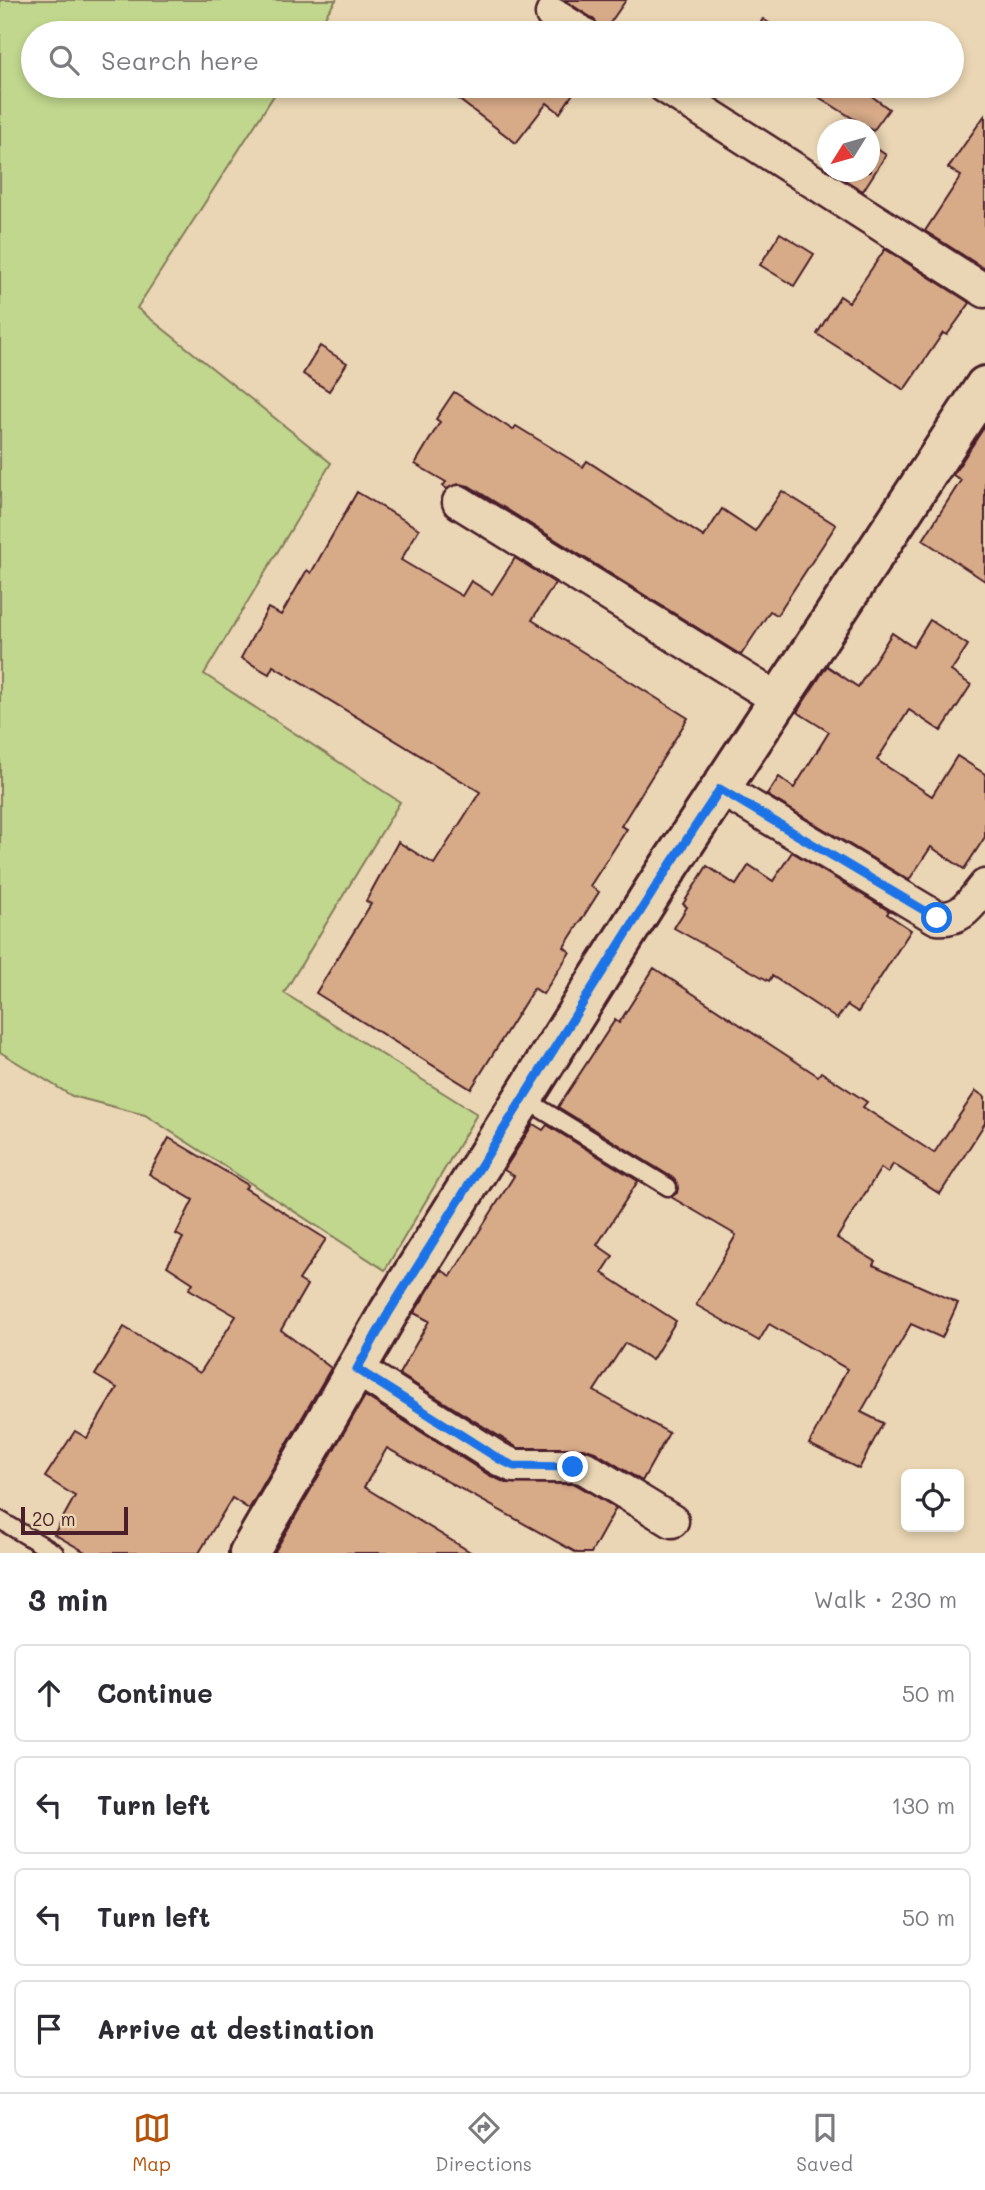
<!DOCTYPE html>
<meta charset="utf-8">
<style>
:root{--surface:#fff;--page:#f7f7f7;--text:#2b2b33;--muted:#7c7c81;--line:#e1e1e2;--accent:#b45309}
body{margin:0;font-family:Mali,sans-serif;background:var(--page);color:var(--text)}
.controls{position:absolute;right:21px;bottom:21px;display:grid;overflow:hidden;border-radius:10px;box-shadow:0 4px 10px #0003}
.controls button{width:63px;height:63px;display:grid;place-items:center;padding:0;border:0;border-bottom:2px solid var(--line);background:var(--surface);color:var(--text);font:35px sans-serif}
.compass{position:absolute;left:817px;top:119px;width:63px;height:63px;border-radius:50%;background:var(--surface);box-shadow:0 4px 10px #0003;rotate:233deg}
.scale{position:absolute;left:21px;bottom:18px;width:107px;box-sizing:border-box;padding-left:7px;border:4px solid #4a1f2b;border-top:0;font-size:19px;line-height:24px;white-space:nowrap;color:#4a1f2b;-webkit-text-stroke:5px #ead6b4;paint-order:stroke}
.stop{position:absolute;width:21px;height:21px;margin:-16px;border:5px solid #1a73e8;border-radius:50%;background:#fff}
.stop.end{background:#1a73e8;border-color:#fff;box-shadow:0 2px 7px #0008}
.list{margin:0;padding:0;list-style:none}
h2{display:flex;justify-content:space-between;align-items:center;height:91px;margin:0;padding:0 28px;font-size:30px}
h2 small{font-size:23px;font-weight:400;color:var(--muted)}
.list li{display:grid;grid-template-columns:46px 1fr auto;gap:21px;align-items:center;box-sizing:border-box;height:98px;margin:0 14px 14px;padding:0 14px;border:2px solid var(--line);border-radius:10px}
.list b{display:block;font-size:26px;white-space:nowrap}
.list em{font-size:23px;font-style:normal;color:var(--muted)}
.icon{flex:none;width:38px;height:38px;fill:none;stroke:currentColor;stroke-width:2;stroke-linecap:round;stroke-linejoin:round}
.map{position:relative;flex:none;width:985px;height:1553px;overflow:hidden}
.search{position:absolute;background:var(--surface);box-shadow:0 4px 10px #0003;left:21px;right:21px;top:21px;height:77px;display:flex;align-items:center;gap:18px;box-sizing:border-box;padding:0 24px;border-radius:38px;color:var(--muted);font-size:26px}
.sheet{height:539px;background:var(--surface)}
nav{display:flex;justify-content:space-around;align-items:center;box-sizing:border-box;height:98px;border-top:2px solid var(--line);background:var(--surface);font-size:19px;color:var(--muted)}
nav a{display:grid;justify-items:center;gap:4px}
nav .on{color:var(--accent)}
.map>svg:first-child{display:block}
.green{fill:#c0d78d;stroke:#857b5c;stroke-width:2}
.building{fill:#d7aa88;stroke:#4a1f2b;stroke-width:2}
.lines{fill:none;stroke-linecap:round;stroke-linejoin:round}
.service-casing{stroke:#4a1f2b;stroke-width:21}
.minor-casing{stroke:#4a1f2b;stroke-width:37}
.tertiary-casing{stroke:#4a1f2b;stroke-width:44}
.service{stroke:#ead6b4;stroke-width:16}
.minor{stroke:#ead6b4;stroke-width:32}
.tertiary{stroke:#ead6b4;stroke-width:38}
.route{stroke:#1a73e8;stroke-width:9}
</style>
<div class="map">
<svg width="985" height="1553" viewBox="0 0 985 1553">
<rect width="100%" height="100%" fill="#ead6b4"/>
<filter id="ink" filterUnits="userSpaceOnUse"><feTurbulence type="fractalNoise" baseFrequency=".0143" numOctaves="2"/><feDisplacementMap in="SourceGraphic" scale="14" xChannelSelector="R" yChannelSelector="G"/><feConvolveMatrix kernelMatrix="1 2 1 2 8 2 1 2 1" color-interpolation-filters="sRGB"/></filter>
<g filter="url(#ink)">
<polygon class="green" points="0,0 336,0 314,33 33,33 33,86 280,86 137,308 331,463 204,674 400,802 284,993 477,1114 385,1270 145,1115 72,1096 0,1052"/>
<g class="building">
<polygon points="564,0 626,0 603,33 600,33 599,25 592,18"/>
<polygon points="763,19 785,33 754,33"/>
<polygon points="441,86 578,86 560,113 547,103 516,143"/>
<polygon points="801,86 858,86 889,109 873,131"/>
<polygon points="985,115 985,269 925,231 961,176 948,168"/>
<polygon points="870,144 886,155 863,191 832,172 870,172"/>
<polygon points="780,233 814,254 794,286 760,265"/>
<polygon points="885,249 970,303 947,335 943,333 904,390 858,358 857,359 817,334 840,296 849,302"/>
<polygon points="320,346 347,363 329,391 303,374"/>
<polygon points="454,392 513,430 516,426 583,467 587,461 704,537 722,509 755,531 782,491 836,525 777,615 770,611 741,655 469,486 459,484 447,489 443,486 446,482 415,464 440,422 436,419"/>
<polygon points="985,426 985,581 923,540 961,480 953,475"/>
<polygon points="357,492 419,529 401,560 462,596 471,581 492,594 515,558 555,583 532,620 688,718 621,826 627,829 590,886 599,892 564,947 570,952 543,994 534,988 471,1089 316,993 371,904 366,901 398,842 434,864 480,792 273,666 269,674 241,658 268,608 281,615 307,570 311,573"/>
<polygon points="930,620 968,645 951,671 971,685 941,731 909,710 877,760 932,796 957,756 985,774 985,837 964,869 931,847 909,880 767,795 779,777 794,788 829,732 797,712 827,666 858,687 892,633 913,647"/>
<polygon points="792,852 889,911 887,914 911,930 858,1012 847,1005 837,1019 772,976 769,981 674,928 687,907 683,904 707,866 736,885 749,865 773,881"/>
<polygon points="654,968 818,1076 821,1072 867,1102 863,1107 934,1153 976,1091 985,1097 985,1123 940,1194 893,1164 888,1173 881,1168 837,1238 875,1261 873,1265 958,1303 942,1338 911,1324 861,1412 883,1423 859,1469 809,1444 847,1369 769,1324 759,1341 696,1305 736,1235 671,1197 677,1193 678,1188 677,1183 673,1178 558,1107 615,1020 619,1023"/>
<polygon points="533,1124 543,1130 547,1125 638,1181 597,1245 613,1256 602,1273 676,1321 652,1360 625,1343 594,1391 669,1433 642,1481 595,1452 583,1448 518,1448 399,1374 429,1321 414,1313 441,1270 451,1276 514,1176 504,1170"/>
<polygon points="169,1138 248,1185 245,1188 326,1239 299,1280 307,1285 281,1330 331,1368 249,1509 232,1498 199,1553 87,1553 54,1534 75,1496 45,1477 75,1431 87,1438 117,1388 95,1375 124,1327 200,1373 236,1316 189,1289 193,1283 167,1266 183,1238 176,1234 193,1200 149,1174"/>
<polygon points="365,1396 489,1475 506,1483 575,1484 616,1508 591,1553 577,1553 387,1448 364,1487 472,1553 274,1553"/>
</g>
<g class="lines">
<defs>
<g id="service">
<polyline points="523,1098 668,1187"/>
<polyline points="0,1520 55,1553"/>
</g>
<g id="minor">
<polyline points="552,14 582,33"/>
<polyline points="664,86 985,291"/>
<polyline points="459,502 779,700"/>
<path d="M720,788L937,918C963,920 970,904 985,886"/>
<polyline points="357,1369 499,1459 514,1466 578,1466 585,1468 672,1521"/>
</g>
<polyline id="tertiary" points="249,1553 389,1312 655,888 985,386"/>
</defs>
<use href="#service" class="service-casing"/>
<use href="#minor" class="minor-casing"/>
<use href="#tertiary" class="tertiary-casing"/>
<use href="#service" class="service"/>
<use href="#minor" class="minor"/>
<use href="#tertiary" class="tertiary"/>
</g>
</g>
<g class="lines" filter="url(#ink)">
<polyline class="route" points="573,1467 514,1466 499,1459 357,1369 389,1312 655,888 720,789 937,918"/>
</g>
</svg>
<div class="controls">
<button><svg class="icon" aria-label="locate" viewBox="0 0 24 24"><circle cx="12" cy="12" r="6"/><path d="M12 2v4M12 18v4M2 12h4M18 12h4"/></svg></button>
</div>
<svg class="compass" viewBox="-18 -18 36 36"><path d="M0-13l5 13h-10z" fill="#e53935"/><path d="M0 13l5-13h-10z" fill="#7c7c81"/></svg>
<div class="scale">20 m</div>
<div class="stop" style="left:937px;top:918px"></div>
<div class="stop end" style="left:573px;top:1467px"></div>
<div class="search"><svg class="icon" aria-label="search" viewBox="0 0 24 24"><circle cx="10" cy="10" r="6"/><path d="M15 15l6 6"/></svg>Search here</div>
</div>
<section class="sheet">
<h2>3 min<small>Walk · 230 m</small></h2>
<ul class="list">
<li><svg class="icon" aria-label="ahead" viewBox="0 0 24 24"><path d="M12 20V5M6 11l6-6 6 6"/></svg><div><b>Continue</b></div><em>50 m</em></li>
<li><svg class="icon" aria-label="left" viewBox="0 0 24 24"><path d="M17 20v-9H6M10 6l-5 5 5 5"/></svg><div><b>Turn left</b></div><em>130 m</em></li>
<li><svg class="icon" aria-label="left" viewBox="0 0 24 24"><path d="M17 20v-9H6M10 6l-5 5 5 5"/></svg><div><b>Turn left</b></div><em>50 m</em></li>
<li><svg class="icon" aria-label="arrive" viewBox="0 0 24 24"><path d="M6 21V4h12l-3 4 3 4H6"/></svg><div><b>Arrive at destination</b></div></li>
</ul>
</section>
<nav>
<a class="on"><svg class="icon" aria-label="map" viewBox="0 0 24 24"><path d="M3 6l6-2 6 2 6-2v14l-6 2-6-2-6 2zM9 4v14M15 6v14"/></svg>Map</a>
<a><svg class="icon" aria-label="directions" viewBox="0 0 24 24"><path d="M12 3l9 9-9 9-9-9zM9 14v-3h6M13 9l2 2-2 2"/></svg>Directions</a>
<a><svg class="icon" aria-label="saved" viewBox="0 0 24 24"><path d="M7 4h10v16l-5-4-5 4z"/></svg>Saved</a>
</nav>
